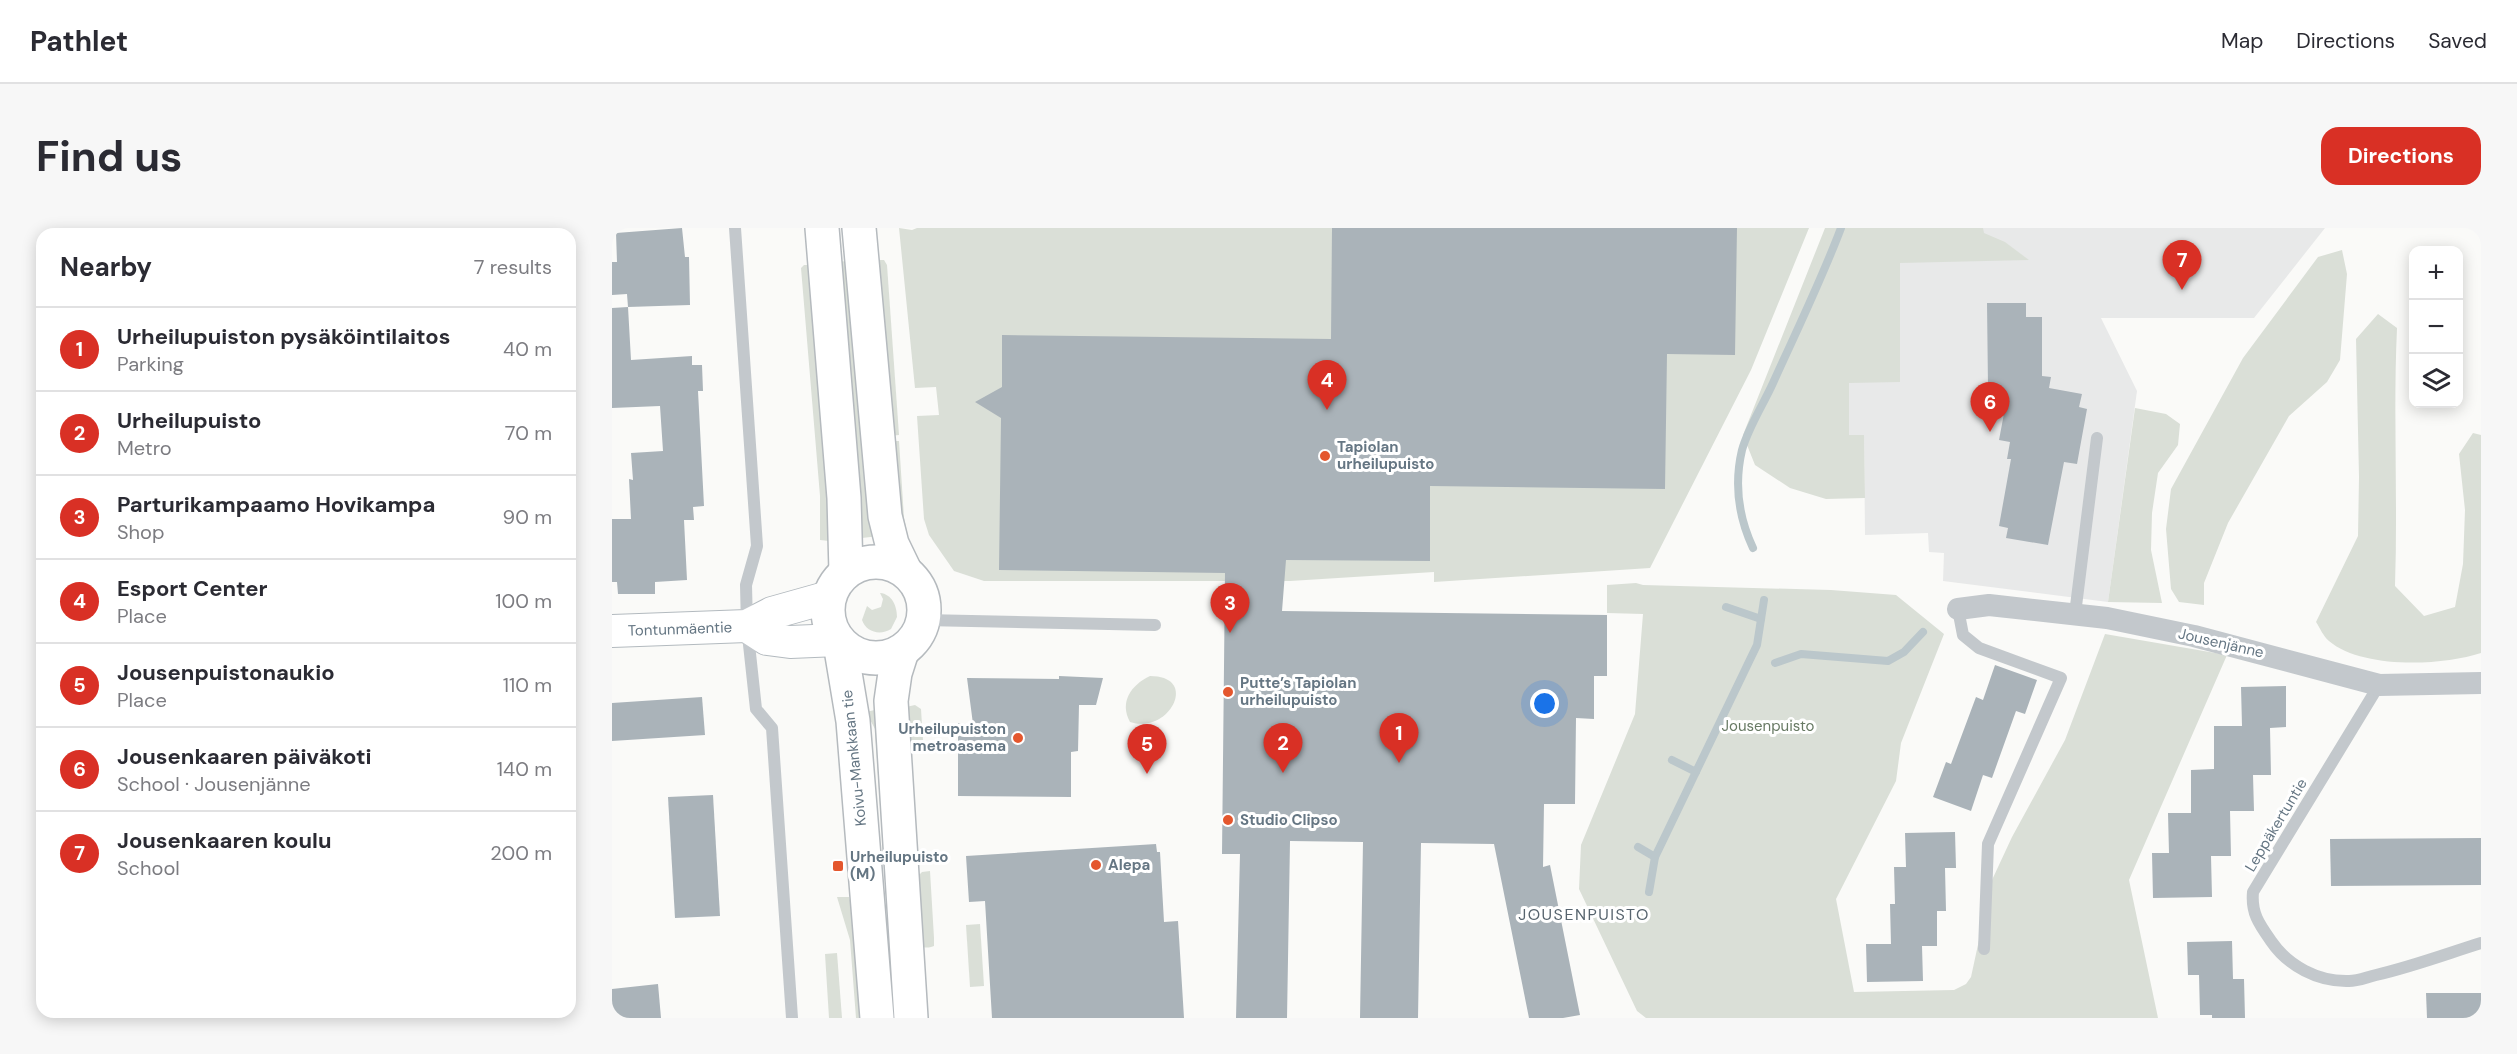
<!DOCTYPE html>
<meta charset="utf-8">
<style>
:root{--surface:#fff;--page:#f7f7f7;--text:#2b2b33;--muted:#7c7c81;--line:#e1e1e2;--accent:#d93025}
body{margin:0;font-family:"DM Sans",sans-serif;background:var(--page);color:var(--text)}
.controls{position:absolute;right:18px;top:18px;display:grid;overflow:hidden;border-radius:12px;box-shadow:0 3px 15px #0003}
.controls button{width:54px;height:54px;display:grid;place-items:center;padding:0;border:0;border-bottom:2px solid var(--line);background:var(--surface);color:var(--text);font:30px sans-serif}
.you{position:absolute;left:933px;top:476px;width:21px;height:21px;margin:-15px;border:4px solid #fff;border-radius:50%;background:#1a73e8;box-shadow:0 0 0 9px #1a73e833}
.badge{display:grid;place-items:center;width:39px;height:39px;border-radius:50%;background:var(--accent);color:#fff;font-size:20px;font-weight:700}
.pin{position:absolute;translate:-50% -50px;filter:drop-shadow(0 2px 3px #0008)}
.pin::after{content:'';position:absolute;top:32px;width:21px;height:18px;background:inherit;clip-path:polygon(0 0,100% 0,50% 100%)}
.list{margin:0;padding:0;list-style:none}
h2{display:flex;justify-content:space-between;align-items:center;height:78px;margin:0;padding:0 24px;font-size:26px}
h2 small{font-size:20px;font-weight:400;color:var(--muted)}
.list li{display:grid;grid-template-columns:39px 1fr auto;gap:18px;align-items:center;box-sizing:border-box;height:84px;padding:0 24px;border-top:2px solid var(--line)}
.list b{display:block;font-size:22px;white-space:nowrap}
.list p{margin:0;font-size:20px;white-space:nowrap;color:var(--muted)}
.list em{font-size:20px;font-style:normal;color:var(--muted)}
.icon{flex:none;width:33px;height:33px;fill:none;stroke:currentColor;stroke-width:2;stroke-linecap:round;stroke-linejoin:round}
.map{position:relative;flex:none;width:1869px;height:790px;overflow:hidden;border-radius:18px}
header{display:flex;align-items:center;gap:36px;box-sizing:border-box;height:84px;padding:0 30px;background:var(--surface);border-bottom:2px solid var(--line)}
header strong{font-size:28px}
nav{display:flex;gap:33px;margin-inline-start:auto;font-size:21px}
.intro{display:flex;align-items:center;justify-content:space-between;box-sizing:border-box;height:144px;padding:0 36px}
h1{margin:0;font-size:42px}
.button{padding:15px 27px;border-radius:18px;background:var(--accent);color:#fff;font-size:21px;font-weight:700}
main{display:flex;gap:36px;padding:0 36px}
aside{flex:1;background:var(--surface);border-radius:18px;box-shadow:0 3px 15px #0003}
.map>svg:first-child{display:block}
.built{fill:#e8e9e9}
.green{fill:#dadfd7}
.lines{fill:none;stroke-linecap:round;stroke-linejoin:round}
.stream{stroke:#bbc7cb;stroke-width:8}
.building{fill:#aab3b9}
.secondary-casing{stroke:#b3babf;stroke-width:34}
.primary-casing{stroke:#b5babe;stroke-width:36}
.lane{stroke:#c3c8cc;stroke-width:12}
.street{stroke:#c3c8cc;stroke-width:22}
.secondary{stroke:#fff;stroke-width:32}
.primary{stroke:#fff;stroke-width:33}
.poi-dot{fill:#e4572e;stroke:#fff;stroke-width:2}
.labels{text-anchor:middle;stroke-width:6;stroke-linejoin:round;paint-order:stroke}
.poi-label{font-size:15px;font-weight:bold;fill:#657683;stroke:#fff;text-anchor:start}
.street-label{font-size:15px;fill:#657683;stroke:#fff}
.park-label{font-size:15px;fill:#687a64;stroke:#fff}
.neighbourhood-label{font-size:16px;letter-spacing:1.5px;fill:#57646e;stroke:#fff}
</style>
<header>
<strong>Pathlet</strong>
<nav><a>Map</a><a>Directions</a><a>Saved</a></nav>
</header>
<div class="intro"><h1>Find us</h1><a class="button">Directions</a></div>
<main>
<aside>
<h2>Nearby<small>7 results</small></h2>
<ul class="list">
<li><span class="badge">1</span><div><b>Urheilupuiston pysäköintilaitos</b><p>Parking</p></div><em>40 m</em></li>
<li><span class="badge">2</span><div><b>Urheilupuisto</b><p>Metro</p></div><em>70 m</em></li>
<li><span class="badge">3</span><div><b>Parturikampaamo Hovikampa</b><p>Shop</p></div><em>90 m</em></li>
<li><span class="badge">4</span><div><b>Esport Center</b><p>Place</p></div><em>100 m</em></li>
<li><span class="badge">5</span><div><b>Jousenpuistonaukio</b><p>Place</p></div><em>110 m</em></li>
<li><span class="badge">6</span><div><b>Jousenkaaren päiväkoti</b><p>School · Jousenjänne</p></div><em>140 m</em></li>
<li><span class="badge">7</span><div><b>Jousenkaaren koulu</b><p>School</p></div><em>200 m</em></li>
</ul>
</aside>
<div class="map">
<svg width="1869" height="790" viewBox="0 0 1869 790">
<rect width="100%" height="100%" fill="#fafaf8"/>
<polygon class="built" points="1282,0 1713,0 1642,90 1489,90 1525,163 1496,374 1331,353 1332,325 1317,324 1316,305 1253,307 1252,207 1237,207 1237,154 1287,154"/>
<g class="green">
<polygon points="287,0 300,2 305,0 1197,0 1139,142 1038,340 822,354 822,344 678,353 372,353 342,343 317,307 312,291 305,188 327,187 324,159 303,160"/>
<polygon points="1213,0 1371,0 1372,5 1393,14 1417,32 1288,35 1288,154 1237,155 1237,207 1252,207 1253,270 1214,271 1178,260 1143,237 1131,207"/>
<polygon points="1730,22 1735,46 1728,132 1715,154 1677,188 1616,295 1592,355 1592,377 1567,374 1559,361 1554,301 1559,261 1631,130 1706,29"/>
<polygon points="266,32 272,32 275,37 287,207 277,208"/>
<polygon points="236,33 246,181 267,308 250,310 238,144 223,34"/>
<polygon points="192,37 203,37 219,292 217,313 208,312 208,268 189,40"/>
<path d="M1766,86L1785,100C1781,186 1786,272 1783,358L1812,388L1843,379L1851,336L1853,282L1847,226L1861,205L1869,207V425C1829,438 1750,441 1717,413C1711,408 1708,400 1704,394L1746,308L1747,249L1744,111Z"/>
<polygon points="1523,180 1554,186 1568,196 1566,217 1546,245 1540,285 1539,322 1550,375 1496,374"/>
<polygon points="277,213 287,213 292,290 296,308 290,311"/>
<polygon points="1024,355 1031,357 1219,362 1284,367 1332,406 1289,515 1284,553 1224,671 1242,764 1342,762 1354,756 1359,749 1380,652 1400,609 1453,512 1493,406 1615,427 1517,652 1546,790 1034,790 1025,783 967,661 969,617 1023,486 1031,386 995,385 995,357"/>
<path d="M268,365C280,366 285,378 285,389L279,401C268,408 254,404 250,392L255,378L260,382L269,379L271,371Z"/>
<path d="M538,448C588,448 557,507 518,494C507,474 519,457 538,448Z"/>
<polygon points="303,477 309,481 311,512 298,512 291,483 294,479"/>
<polygon points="267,481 288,790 282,790 263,501 254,484"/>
<path d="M318,643L322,710V718C311,722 309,718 302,710L308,646L310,644Z"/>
<polygon points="225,669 237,669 249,712 254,790 244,790 238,712"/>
<polygon points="368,696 372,758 358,759 354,697"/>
<polygon points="225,725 230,790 217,790 213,726"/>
</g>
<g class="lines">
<g class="stream">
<path d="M1141,320C1127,290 1122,256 1130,222C1136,200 1151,177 1161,155C1184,104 1209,53 1229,0"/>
<polyline points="1114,379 1149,391"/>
<polyline points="1163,435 1189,426 1276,433 1292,424 1311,404"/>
<polyline points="1060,532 1084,544"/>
<polyline points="1026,619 1043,629"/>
<polyline points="1037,664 1043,629 1145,417 1152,372"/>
</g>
</g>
<g class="building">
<polygon points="70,0 73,29 77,29 78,77 16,79 15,66 0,67 0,34 5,34 4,5"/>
<polygon points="720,0 1125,0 1123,127 1055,126 1053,261 818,258 818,333 674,332 670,383 995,387 995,448 982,448 982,491 964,490 963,576 932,576 931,639 938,637 968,787 951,790 917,790 882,616 809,615 806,790 748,790 751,614 678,613 675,790 624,790 628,626 610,626 613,345 387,342 389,190 363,174 390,159 390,107 719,111"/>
<polygon points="1375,75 1414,75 1414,89 1430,89 1430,148 1439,149 1437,160 1470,166 1467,179 1475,181 1465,236 1452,234 1436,317 1394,310 1396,300 1387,298 1399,231 1395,231 1398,214 1387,212 1394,175 1385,174 1388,159 1376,159"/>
<polygon points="16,79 19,132 80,128 80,137 90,137 91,163 86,163 92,278 81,279 82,292 72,292 75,352 43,354 43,366 6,366 5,354 0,354 0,291 19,291 17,251 21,252 19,225 51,223 48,178 0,180 0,80"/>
<polygon points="1383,437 1425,452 1413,486 1404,483 1380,550 1371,547 1359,583 1321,569 1334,534 1339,536 1364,469 1371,472"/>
<polygon points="447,448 491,450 484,477 467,477 466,523 459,524 459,569 346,568 346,495 361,496 355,450 447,451"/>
<polygon points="1674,458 1674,499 1658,500 1659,547 1641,547 1642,583 1618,583 1619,628 1599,628 1600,669 1541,670 1540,625 1557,625 1556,585 1579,585 1579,542 1602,541 1602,498 1630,498 1629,459"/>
<polygon points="90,469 93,507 0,513 0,475"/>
<polygon points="101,567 108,688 63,690 56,569"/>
<polygon points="1343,604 1344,640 1333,640 1334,683 1325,683 1325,718 1310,718 1311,753 1255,754 1254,716 1279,716 1278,676 1283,676 1282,639 1294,639 1293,605"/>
<polygon points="1869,610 1869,657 1719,658 1718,611"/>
<polygon points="544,616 545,624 548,624 552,694 566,693 572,790 380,790 373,673 357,674 354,628"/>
<polygon points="1620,713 1621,751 1632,751 1633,790 1600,790 1600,787 1588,787 1587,747 1576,747 1575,714"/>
<polygon points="46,756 49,790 0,790 0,761"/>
<polygon points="1814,765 1869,765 1869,790 1815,790"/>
</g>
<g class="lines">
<defs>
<g id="secondary">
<polyline points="135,398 155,411 178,414 226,412"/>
<polyline points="0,403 135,398 160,385 217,369"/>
</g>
<g id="primary">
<polyline points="210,0 232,270 234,344"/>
<polyline points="247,0 273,288 280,316 293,343"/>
<circle cx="264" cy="382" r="48"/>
<polyline points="228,415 241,493 265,790"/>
<polyline points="290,423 283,445 279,473 299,790"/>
</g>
</defs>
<use href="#secondary" class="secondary-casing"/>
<use href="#primary" class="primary-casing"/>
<g class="lane">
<polyline points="123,0 145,318 134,357 135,398 144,481 160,500 180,790"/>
<polyline points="1346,381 1351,407 1367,420 1449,450 1376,616 1372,721"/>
<polyline points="1463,386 1485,210"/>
<polyline points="312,392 543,397"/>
<path d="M1767,457L1641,664C1639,685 1647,696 1659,713C1676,738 1706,754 1737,753C1746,753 1755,749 1764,747C1799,739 1834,726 1869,715"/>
</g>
<polyline class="street" points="1346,381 1377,377 1495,390 1582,408 1767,457 1869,455"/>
<use href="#secondary" class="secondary"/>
<use href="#primary" class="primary"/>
</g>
<g class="poi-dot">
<circle cx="713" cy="228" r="6"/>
<circle cx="616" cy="464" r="6"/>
<circle cx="406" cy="510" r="6"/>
<circle cx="616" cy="592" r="6"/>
<circle cx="484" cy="637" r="6"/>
<rect x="220" y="632" width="12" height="12" rx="3"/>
</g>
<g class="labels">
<g class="poi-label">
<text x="725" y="224">Tapiolan<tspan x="725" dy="17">urheilupuisto</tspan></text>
<text x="628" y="460">Putte’s Tapiolan<tspan x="628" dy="17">urheilupuisto</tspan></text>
<text x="394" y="506" text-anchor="end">Urheilupuiston<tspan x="394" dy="17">metroasema</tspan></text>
<text x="628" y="597">Studio Clipso</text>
<text x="238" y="634">Urheilupuisto<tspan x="238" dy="17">(M)</tspan></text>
<text x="496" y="642">Alepa</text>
</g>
<g class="street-label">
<text transform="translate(68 401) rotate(-2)" y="5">Tontunmäentie</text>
<text transform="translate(1609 415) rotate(13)" y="5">Jousenjänne</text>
<text transform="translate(242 530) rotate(-96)" y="5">Koivu-Mankkaan tie</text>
<text transform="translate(1664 597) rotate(-59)" y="5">Leppäkertuntie</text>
</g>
<g class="park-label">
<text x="1156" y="503">Jousenpuisto</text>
</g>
<g class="neighbourhood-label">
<text x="972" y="692">JOUSENPUISTO</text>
</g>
</g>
</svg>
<div class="controls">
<button>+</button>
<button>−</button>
<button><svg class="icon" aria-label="layers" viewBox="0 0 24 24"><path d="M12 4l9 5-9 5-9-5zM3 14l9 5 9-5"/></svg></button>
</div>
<div class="you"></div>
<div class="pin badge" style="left:787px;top:535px">1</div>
<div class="pin badge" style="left:671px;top:545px">2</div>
<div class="pin badge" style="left:618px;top:405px">3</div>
<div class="pin badge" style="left:715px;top:182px">4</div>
<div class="pin badge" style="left:535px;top:546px">5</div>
<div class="pin badge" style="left:1378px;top:204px">6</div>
<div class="pin badge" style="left:1570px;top:62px">7</div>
</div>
</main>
